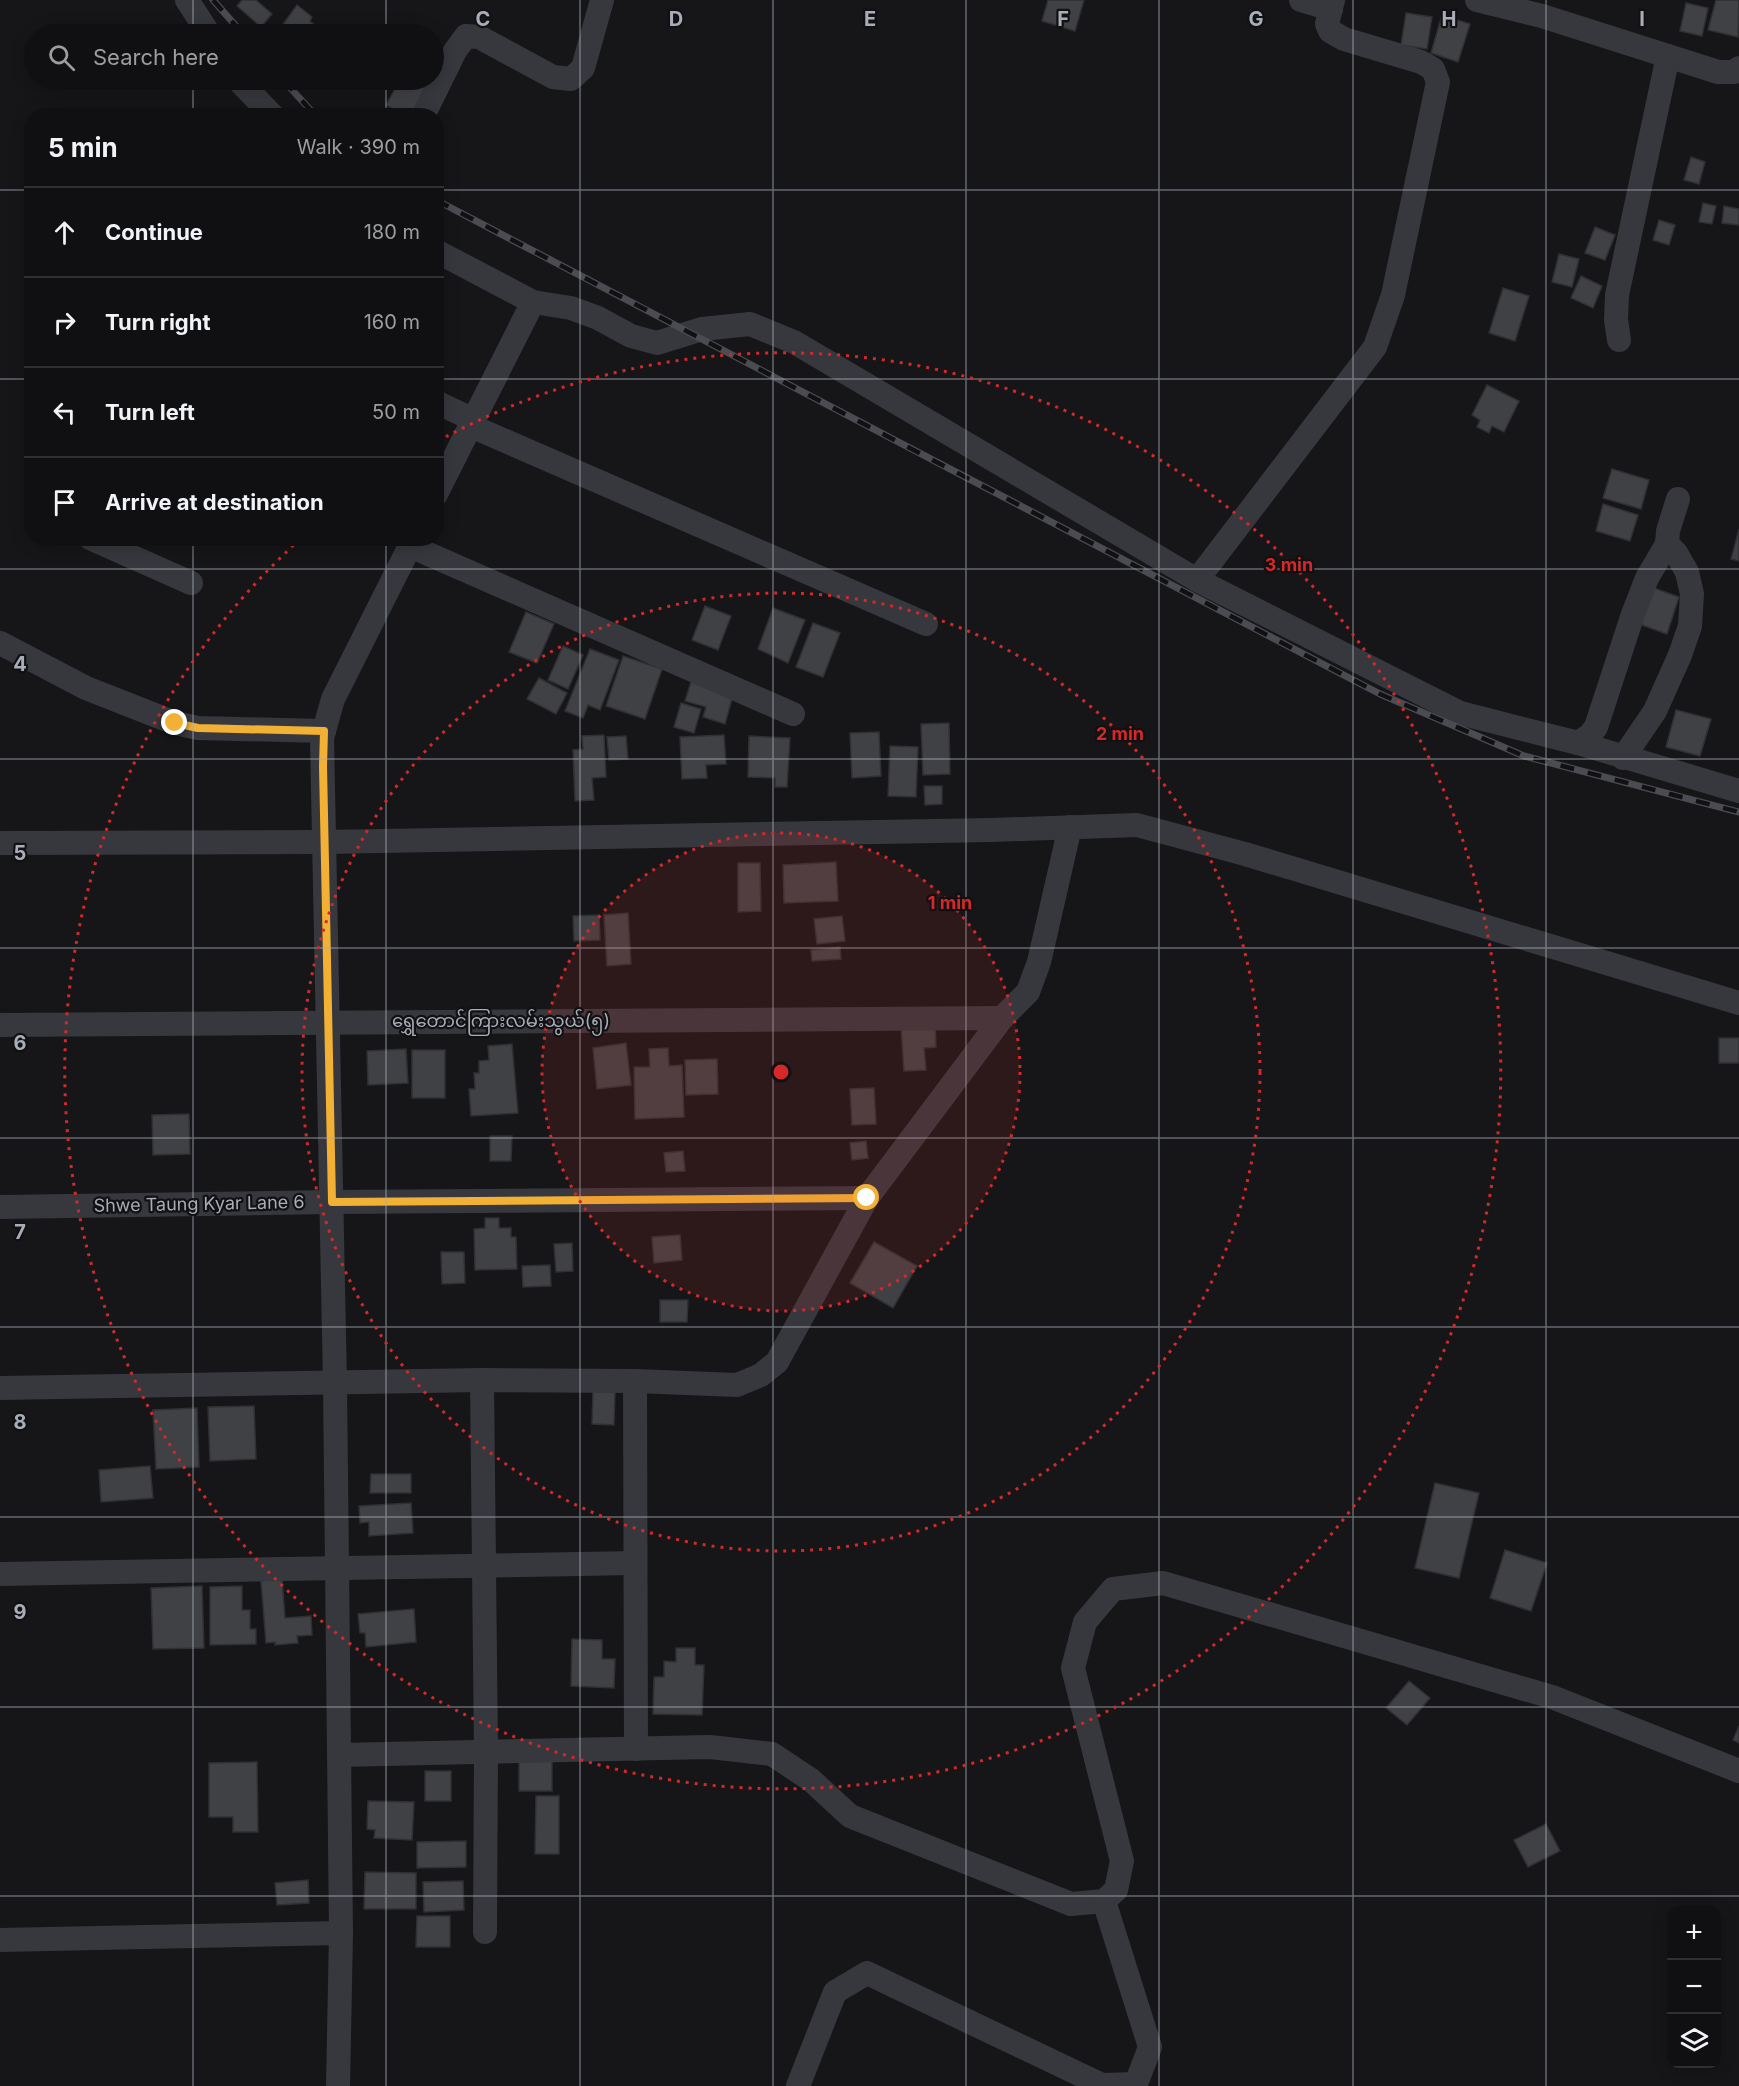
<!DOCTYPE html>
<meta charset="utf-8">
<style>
:root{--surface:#101012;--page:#1e1e20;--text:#f1f3f6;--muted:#9c9d9f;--line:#303032}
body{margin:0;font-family:Inter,"Noto Sans Myanmar",sans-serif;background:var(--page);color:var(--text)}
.controls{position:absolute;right:18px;bottom:18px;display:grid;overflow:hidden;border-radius:12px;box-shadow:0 3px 15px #0003}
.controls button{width:54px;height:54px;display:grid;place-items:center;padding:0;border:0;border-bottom:2px solid var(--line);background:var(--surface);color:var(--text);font:30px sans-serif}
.stop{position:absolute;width:18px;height:18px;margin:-14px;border:4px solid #f2b134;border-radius:50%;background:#fff}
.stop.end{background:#f2b134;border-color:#fff;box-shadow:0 2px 6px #0008}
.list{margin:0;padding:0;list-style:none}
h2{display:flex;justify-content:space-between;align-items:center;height:78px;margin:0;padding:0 24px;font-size:26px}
h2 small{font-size:20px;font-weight:400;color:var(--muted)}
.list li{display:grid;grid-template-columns:39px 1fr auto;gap:18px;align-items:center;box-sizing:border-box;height:90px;padding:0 24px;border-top:2px solid var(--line)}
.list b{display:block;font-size:22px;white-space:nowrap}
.list em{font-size:20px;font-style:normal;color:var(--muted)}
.icon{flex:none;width:33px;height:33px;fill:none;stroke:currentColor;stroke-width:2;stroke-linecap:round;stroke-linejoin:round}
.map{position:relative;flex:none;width:1739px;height:2086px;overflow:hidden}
.search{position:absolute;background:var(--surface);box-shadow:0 3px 15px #0003;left:24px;top:24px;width:420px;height:66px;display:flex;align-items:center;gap:15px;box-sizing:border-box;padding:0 21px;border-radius:33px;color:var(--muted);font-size:22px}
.panel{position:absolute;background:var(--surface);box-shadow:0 3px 15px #0003;left:24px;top:108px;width:420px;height:438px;border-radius:24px}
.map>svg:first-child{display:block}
.building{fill:#404145;stroke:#303034;stroke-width:1.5}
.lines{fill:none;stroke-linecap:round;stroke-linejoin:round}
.minor{stroke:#37383d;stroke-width:24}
.rail-casing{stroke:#4a4c52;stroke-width:7}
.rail{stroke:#111113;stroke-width:4.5;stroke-dasharray:14;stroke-linecap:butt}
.route{stroke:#f2b134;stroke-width:8}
.grid{fill:none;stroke:#a8adb8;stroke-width:1.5;stroke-opacity:0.55}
.ring{fill:none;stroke:#d62828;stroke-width:3;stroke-dasharray:3 6}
.labels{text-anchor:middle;stroke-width:4.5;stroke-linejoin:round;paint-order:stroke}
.street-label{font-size:18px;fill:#a8adb8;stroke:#111113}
.grid-label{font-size:20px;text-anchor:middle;font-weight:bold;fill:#a8adb8;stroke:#111113;stroke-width:4.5;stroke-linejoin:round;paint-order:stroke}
.centre{fill:#d62828;stroke:#111113;stroke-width:3}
.ring-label{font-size:18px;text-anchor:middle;font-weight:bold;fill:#d62828;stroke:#111113;stroke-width:4.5;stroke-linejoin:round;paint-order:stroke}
</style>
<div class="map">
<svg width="1739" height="2086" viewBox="0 0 1739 2086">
<rect width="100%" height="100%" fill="#161618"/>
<g class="building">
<polygon points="242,0 256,0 272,14 261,27 237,6"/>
<polygon points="1048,0 1084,0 1075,31 1042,21"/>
<polygon points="1716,0 1739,0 1738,37 1708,30"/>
<polygon points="1686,3 1708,8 1702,36 1680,31"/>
<polygon points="297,5 312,17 310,21 320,29 316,34 276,34"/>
<polygon points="1406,13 1432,17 1427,49 1401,45"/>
<polygon points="1442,15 1470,24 1458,62 1431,53"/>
<polygon points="400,80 423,80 431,84 413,116 404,116 386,105"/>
<polygon points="1691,157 1705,162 1699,184 1684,180"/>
<polygon points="1703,203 1716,206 1712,224 1699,222"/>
<polygon points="1724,206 1739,209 1739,225 1722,223"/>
<polygon points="1659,220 1675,225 1669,245 1653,240"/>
<polygon points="1595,227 1615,235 1605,260 1585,253"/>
<polygon points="1559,254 1579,259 1572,287 1552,282"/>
<polygon points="1581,276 1602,286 1593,308 1571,298"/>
<polygon points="1503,288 1529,296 1515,341 1489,333"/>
<polygon points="1487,385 1519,401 1504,432 1492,426 1489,433 1477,427 1480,420 1472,415"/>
<polygon points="1612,469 1649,480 1641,509 1603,498"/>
<polygon points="1603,504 1638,515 1630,541 1596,531"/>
<polygon points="1739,529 1739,561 1731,559"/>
<polygon points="1651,587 1679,597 1667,634 1639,624"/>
<polygon points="705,606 731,616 718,650 692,640"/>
<polygon points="773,608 805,620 788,663 758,649"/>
<polygon points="526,612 554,624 537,663 509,652"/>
<polygon points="813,623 840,633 823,677 796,667"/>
<polygon points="563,646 583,655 568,689 548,680"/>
<polygon points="590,649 619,660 600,710 588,705 583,718 565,711"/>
<polygon points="623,656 662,669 645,719 606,706"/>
<polygon points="539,678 567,693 556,714 527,699"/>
<polygon points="692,679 734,691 725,724 703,717 706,707 685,701"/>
<polygon points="681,703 701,709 694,733 674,727"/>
<polygon points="1676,710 1711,719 1700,756 1666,747"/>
<polygon points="949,723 950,774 923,775 921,724"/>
<polygon points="879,732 881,776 852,778 850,733"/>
<polygon points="604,735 606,777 592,778 594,800 575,801 573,750 583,749 582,736"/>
<polygon points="724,735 726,764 706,765 707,778 682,779 680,737"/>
<polygon points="626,736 628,759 609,760 607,737"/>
<polygon points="749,736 790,738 787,787 775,787 775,778 748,777"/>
<polygon points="890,746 918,747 916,797 888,796"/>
<polygon points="924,786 942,786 942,804 925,805"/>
<polygon points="836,862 838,901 784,903 783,865"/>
<polygon points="738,863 760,863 761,911 738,912"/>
<polygon points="628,913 631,964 607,966 604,915"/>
<polygon points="599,915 600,940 574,941 573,916"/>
<polygon points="842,916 845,941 817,944 814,919"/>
<polygon points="840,947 841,959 812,961 811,950"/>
<polygon points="935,1023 936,1047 924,1048 926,1070 904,1071 901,1026"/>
<rect x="1719" y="1038" width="20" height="25"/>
<polygon points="626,1043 631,1085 597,1089 593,1048"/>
<polygon points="512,1044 518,1113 471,1116 469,1089 475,1089 474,1073 479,1073 479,1061 489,1060 488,1046"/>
<polygon points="668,1048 669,1066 682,1065 684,1117 635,1119 634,1067 650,1067 649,1049"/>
<polygon points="406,1049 408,1083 368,1085 367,1051"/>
<rect x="412" y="1050" width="33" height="48"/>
<polygon points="717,1059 718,1094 686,1095 685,1060"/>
<polygon points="874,1088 876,1124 852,1125 850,1089"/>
<polygon points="189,1114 190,1154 153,1155 152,1115"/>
<polygon points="490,1136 512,1136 511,1161 490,1161"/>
<polygon points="866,1141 868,1158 852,1160 850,1143"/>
<polygon points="683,1151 685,1171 666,1172 664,1153"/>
<polygon points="485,1218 499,1218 499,1228 511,1228 511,1237 516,1237 517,1269 475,1270 474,1229 485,1228"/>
<polygon points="680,1235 682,1260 654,1263 652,1237"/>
<polygon points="874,1242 917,1266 893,1308 850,1283"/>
<polygon points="572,1243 573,1271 556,1272 554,1244"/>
<polygon points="441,1252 464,1252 465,1283 442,1284"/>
<polygon points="550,1265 551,1286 523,1287 522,1266"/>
<polygon points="660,1300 688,1300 687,1322 660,1322"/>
<polygon points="593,1392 615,1392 614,1425 592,1424"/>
<polygon points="254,1406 256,1459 210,1461 208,1407"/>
<polygon points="197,1408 199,1467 156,1469 153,1410"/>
<polygon points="150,1466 153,1498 101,1502 99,1470"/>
<polygon points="371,1474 411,1474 411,1493 370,1493"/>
<polygon points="1435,1483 1479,1493 1459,1578 1415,1568"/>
<polygon points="411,1503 413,1533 369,1536 369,1522 360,1523 359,1506"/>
<polygon points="1505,1550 1547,1563 1531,1611 1490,1598"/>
<polygon points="282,1579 285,1618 311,1616 312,1635 297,1636 298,1643 275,1645 275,1642 266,1643 261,1581"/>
<polygon points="202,1586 204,1648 153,1649 151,1588"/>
<polygon points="242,1586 242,1610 250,1610 250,1629 256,1629 256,1644 210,1645 210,1587"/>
<polygon points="414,1609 416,1642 366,1647 365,1633 360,1633 358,1614"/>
<polygon points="572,1639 602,1640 602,1659 615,1659 614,1688 571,1686"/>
<polygon points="676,1648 695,1648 695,1665 704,1665 702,1715 653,1714 654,1677 664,1677 664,1661 676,1662"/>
<polygon points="1409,1681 1430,1698 1407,1725 1386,1708"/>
<polygon points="1739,1726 1739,1743 1733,1740"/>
<polygon points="552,1758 552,1791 519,1791 519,1759"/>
<polygon points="257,1762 258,1832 233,1832 233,1817 209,1817 209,1763"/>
<rect x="425" y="1771" width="26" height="30"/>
<polygon points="536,1796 559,1796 559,1854 535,1854"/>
<polygon points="368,1801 414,1802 412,1840 374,1838 375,1830 367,1829"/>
<polygon points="1546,1824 1560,1851 1528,1867 1514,1840"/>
<polygon points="466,1841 466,1867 417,1868 417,1842"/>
<polygon points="365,1872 416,1873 416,1909 364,1909"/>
<polygon points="308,1880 309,1903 277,1905 275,1883"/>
<polygon points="463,1881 464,1910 424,1912 423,1882"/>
<polygon points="417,1916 450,1916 450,1947 416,1947"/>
</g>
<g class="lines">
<g class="minor">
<polyline points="187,0 209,34"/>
<polyline points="1301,0 1331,9"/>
<polyline points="1477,0 1542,16 1718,72 1734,72 1739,68"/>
<polyline points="238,80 273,116"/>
<polyline points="423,116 455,51 466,36 479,37 553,77 571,79 583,68 602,0"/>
<polyline points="436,251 533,302 571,308 598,318 631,336 657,343 702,329 750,324 794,342 1197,580 1460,713 1578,743 1739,791"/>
<polyline points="1619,340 1616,320 1617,295 1668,56"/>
<polyline points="436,402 474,420"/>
<polyline points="471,426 926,624"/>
<polyline points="436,494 533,302"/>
<polyline points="90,538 191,583"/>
<polyline points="410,546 793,714"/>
<polyline points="1197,580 1375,347 1393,295 1438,82 1433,69 1421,62 1344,39 1330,31 1327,24 1333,0"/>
<polyline points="0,643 86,688 175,723 198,728 324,731"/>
<polyline points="1578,743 1590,735 1596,727 1633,614 1647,578 1667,544"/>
<polyline points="1623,758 1655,711 1680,655 1690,626 1692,594 1687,572 1676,553 1667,544 1668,531 1678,499"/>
<polyline points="0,843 324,842 991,830 1137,825 1245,854 1739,1003"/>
<polyline points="0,1025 1002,1018"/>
<polyline points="0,1207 331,1202 867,1198"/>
<polyline points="482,1380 486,1752 485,1932"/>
<polyline points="635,1381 636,1749"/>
<polyline points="0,1388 482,1380 635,1381 737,1385 761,1375 777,1362 867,1198 1002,1018 1028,992 1039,962 1070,827"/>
<polyline points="0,1574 635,1563"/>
<polyline points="339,1755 710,1747 772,1754 811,1780 850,1816 1071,1904 1104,1901 1116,1890 1122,1861 1073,1668 1085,1622 1113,1589 1163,1583 1552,1697 1739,1771"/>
<polyline points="0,1940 341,1933"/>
<polyline points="338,2086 341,1933 335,1384 322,738 333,699 414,538"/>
<polyline points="798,2086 835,1992 867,1973 1102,2085 1136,2084 1150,2047 1104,1901"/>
</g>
<defs>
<g id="rail">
<polyline points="213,0 243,34"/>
<polyline points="283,80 316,116"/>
<polyline points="436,200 1380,694 1524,756 1739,812"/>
</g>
</defs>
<use href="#rail" class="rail-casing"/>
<use href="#rail" class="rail"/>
</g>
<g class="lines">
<polyline class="route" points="175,723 198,728 324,731 323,766 332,1202 867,1198"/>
</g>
<path class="grid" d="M193,0V34M386,0V34M580,0V2086M773,0V2086M966,0V2086M1159,0V2086M1353,0V2086M1546,0V2086M193,80V116M386,80V116M0,190H32M436,190H1739M0,379H32M436,379H1739M193,538V2086M386,538V2086M0,569H1739M0,759H1739M0,948H1739M0,1138H1739M0,1327H1739M0,1517H1739M0,1707H1739M0,1896H1739"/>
<circle cx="781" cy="1072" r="239" fill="#d62828" fill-opacity=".12"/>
<g class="ring">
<circle cx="781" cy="1072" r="239"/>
<circle cx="781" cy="1072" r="479"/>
<path d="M438 441A718 718 0 1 1 296 543"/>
</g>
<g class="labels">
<g class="street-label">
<text x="501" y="1027">ရွှေတောင်ကြားလမ်းသွယ်(၅)</text>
<text transform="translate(199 1204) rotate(-1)" y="6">Shwe Taung Kyar Lane 6</text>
</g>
</g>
<g class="grid-label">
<text x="483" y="26">C</text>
<text x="676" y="26">D</text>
<text x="870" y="26">E</text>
<text x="1063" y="26">F</text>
<text x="1256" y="26">G</text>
<text x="1449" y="26">H</text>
<text x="1642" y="26">I</text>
<text x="20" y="671">4</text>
<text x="20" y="860">5</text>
<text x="20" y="1050">6</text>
<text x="20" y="1239">7</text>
<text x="20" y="1429">8</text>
<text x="20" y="1619">9</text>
</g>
<circle cx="781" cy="1072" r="9" class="centre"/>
<g class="ring-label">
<text x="1289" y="571">3 min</text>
<text x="1120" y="740">2 min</text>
<text x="950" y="909">1 min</text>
</g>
</svg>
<div class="controls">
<button>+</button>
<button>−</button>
<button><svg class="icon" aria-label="layers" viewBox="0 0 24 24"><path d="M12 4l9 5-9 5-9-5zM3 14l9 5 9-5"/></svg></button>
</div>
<div class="stop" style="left:867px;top:1198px"></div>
<div class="stop end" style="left:175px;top:723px"></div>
<div class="search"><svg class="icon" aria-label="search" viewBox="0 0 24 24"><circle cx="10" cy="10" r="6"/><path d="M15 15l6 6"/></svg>Search here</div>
<section class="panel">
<h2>5 min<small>Walk · 390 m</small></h2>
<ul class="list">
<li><svg class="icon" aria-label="ahead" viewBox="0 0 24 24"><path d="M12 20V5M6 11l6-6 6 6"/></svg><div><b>Continue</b></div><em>180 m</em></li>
<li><svg class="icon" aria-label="right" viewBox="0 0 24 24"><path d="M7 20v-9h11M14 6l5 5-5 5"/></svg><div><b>Turn right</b></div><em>160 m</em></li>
<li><svg class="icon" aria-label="left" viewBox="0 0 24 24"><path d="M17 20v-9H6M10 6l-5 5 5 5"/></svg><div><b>Turn left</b></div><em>50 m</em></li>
<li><svg class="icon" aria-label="arrive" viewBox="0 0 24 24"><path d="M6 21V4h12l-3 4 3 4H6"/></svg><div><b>Arrive at destination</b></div></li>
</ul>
</section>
</div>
